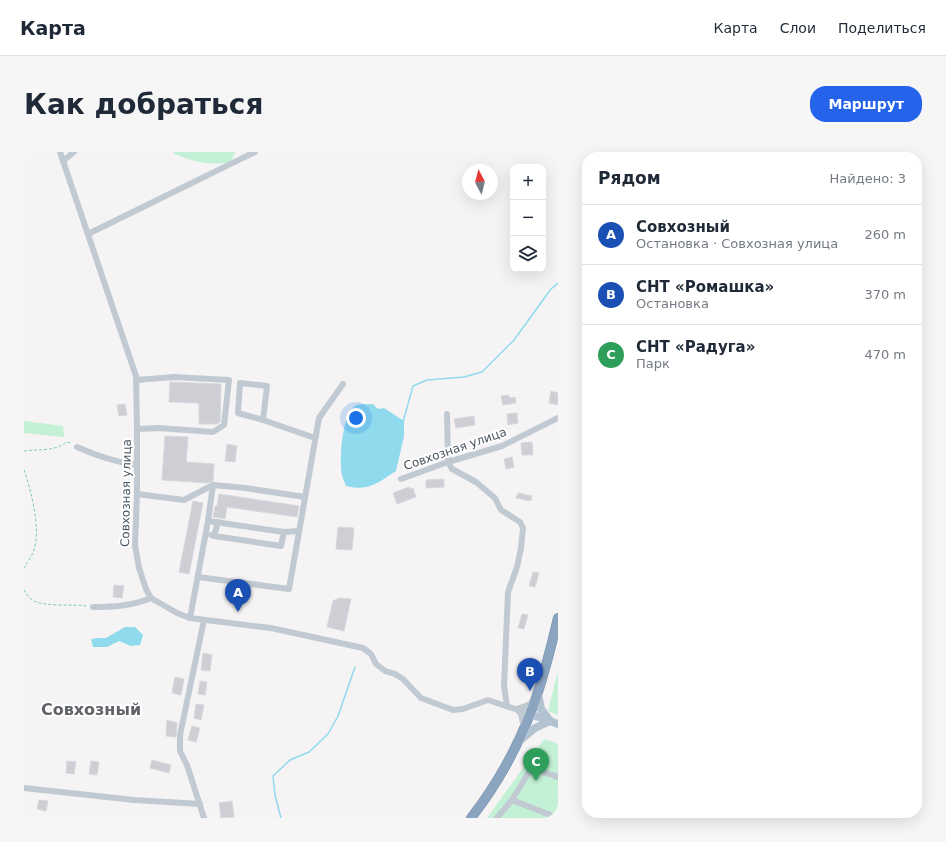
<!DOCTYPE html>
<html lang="ru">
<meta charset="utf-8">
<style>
:root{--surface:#fff;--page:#f6f6f7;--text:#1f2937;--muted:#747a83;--line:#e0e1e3;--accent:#2563eb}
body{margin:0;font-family:"DejaVu Sans",sans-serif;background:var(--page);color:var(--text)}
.controls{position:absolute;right:12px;top:12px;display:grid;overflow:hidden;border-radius:8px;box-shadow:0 4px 16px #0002}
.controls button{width:36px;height:36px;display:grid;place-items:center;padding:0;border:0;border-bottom:1px solid var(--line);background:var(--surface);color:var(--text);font:20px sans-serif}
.compass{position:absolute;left:438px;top:12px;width:36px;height:36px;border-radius:50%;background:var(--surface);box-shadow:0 4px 16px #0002;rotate:353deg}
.you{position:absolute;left:332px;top:266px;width:14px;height:14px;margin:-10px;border:3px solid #fff;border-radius:50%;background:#1a73e8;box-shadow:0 0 0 6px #1a73e833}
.badge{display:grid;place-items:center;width:26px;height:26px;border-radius:50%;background:var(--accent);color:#fff;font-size:13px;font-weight:700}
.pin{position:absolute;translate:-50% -33px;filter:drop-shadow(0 1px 2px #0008)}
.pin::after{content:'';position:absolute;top:21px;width:14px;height:12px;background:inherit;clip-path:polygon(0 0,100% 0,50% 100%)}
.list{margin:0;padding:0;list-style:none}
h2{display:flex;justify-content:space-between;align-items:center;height:52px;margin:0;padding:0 16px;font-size:17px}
h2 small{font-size:13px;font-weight:400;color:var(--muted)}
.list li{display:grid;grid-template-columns:26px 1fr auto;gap:12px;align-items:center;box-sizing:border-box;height:60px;padding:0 16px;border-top:1px solid var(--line)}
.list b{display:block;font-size:15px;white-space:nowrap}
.list p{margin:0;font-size:13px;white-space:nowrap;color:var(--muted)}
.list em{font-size:13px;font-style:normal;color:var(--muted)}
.icon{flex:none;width:22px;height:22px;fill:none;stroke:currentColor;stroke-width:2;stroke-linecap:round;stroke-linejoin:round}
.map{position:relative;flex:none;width:534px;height:666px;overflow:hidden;border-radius:16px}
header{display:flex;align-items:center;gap:24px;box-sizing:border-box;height:56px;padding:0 20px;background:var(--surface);border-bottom:1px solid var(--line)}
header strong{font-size:19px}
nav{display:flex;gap:22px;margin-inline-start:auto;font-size:14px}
.intro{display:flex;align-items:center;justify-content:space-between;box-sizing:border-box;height:96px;padding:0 24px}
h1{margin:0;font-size:28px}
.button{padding:10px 18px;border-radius:16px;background:var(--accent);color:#fff;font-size:14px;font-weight:700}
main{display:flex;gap:24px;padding:0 24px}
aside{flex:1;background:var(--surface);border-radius:16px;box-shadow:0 4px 16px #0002}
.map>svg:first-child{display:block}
.green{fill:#c3f1d5}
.water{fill:#90daee}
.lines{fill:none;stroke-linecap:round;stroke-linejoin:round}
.stream{stroke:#90daee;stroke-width:1.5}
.building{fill:#cdcfd5;stroke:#d7d9de}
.highway-casing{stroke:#7690ad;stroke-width:10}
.path{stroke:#7ad0a6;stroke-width:1;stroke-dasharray:3 2;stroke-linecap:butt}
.minor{stroke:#c1cad2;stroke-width:6}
.major{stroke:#b3c2d1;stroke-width:8}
.highway{stroke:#8ba5c1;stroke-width:9}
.labels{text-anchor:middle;stroke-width:4;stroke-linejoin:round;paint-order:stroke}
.street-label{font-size:12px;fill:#4a5661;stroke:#fff}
.district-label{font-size:16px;font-weight:bold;fill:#5f6368;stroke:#fff}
</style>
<header>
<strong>Карта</strong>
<nav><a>Карта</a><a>Слои</a><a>Поделиться</a></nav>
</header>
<div class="intro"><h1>Как добраться</h1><a class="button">Маршрут</a></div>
<main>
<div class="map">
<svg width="534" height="666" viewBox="0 0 534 666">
<rect width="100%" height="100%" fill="#f5f3f3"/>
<g class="green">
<path d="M150,0H211L207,10C185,14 171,10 150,2Z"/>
<polygon points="0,269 39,274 40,285 0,281"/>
<polygon points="534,519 534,563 524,559"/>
<polygon points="520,587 534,592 534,666 463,666"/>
</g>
<g class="water">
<path d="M349,252L354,257L360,256L380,269V284L372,319C355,330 344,340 322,334C321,331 319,327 318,323C315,309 318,261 331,254C335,251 344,253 349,252Z"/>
<polygon points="101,475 111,475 119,483 116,493 107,494 95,489 83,495 69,495 67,487 75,486 82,486"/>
</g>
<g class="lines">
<g class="stream">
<polyline points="379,270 389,234 403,228 440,225 458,220 490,188 527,137 534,131"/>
<polyline points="257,666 251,643 249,624 266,608 285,600 304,582 314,564 331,515"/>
</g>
</g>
<g class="building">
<polygon points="146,230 197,232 196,270 193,272 175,272 175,251 145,250"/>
<polygon points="527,239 534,241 534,253 525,251"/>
<polygon points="485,243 485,246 491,245 492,251 479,253 477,244"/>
<polygon points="101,252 103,263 95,264 93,253"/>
<polygon points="493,261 494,271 484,273 483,262"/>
<polygon points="450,264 451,273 432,276 430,267"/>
<polygon points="141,284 164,285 162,310 190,312 189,329 184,331 138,328"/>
<polygon points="508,290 509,303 498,303 497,291"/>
<polygon points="203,292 213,294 211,310 201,309"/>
<polygon points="488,305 490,315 482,317 480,307"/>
<polygon points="420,327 420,335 402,336 402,328"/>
<polygon points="385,335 386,337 389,336 392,345 373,352 369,341"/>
<polygon points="494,341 508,344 507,349 492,346"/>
<polygon points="195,342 275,354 273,365 203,355 201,367 189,365 191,354 193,354"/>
<polygon points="169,349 179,351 165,422 155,420"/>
<polygon points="314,375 330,376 328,398 312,397"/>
<polygon points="509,420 515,421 511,435 505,434"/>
<polygon points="90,433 100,434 98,446 89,445"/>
<polygon points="315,446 327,447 320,479 303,475 309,449"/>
<polygon points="498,462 504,463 500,477 494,476"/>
<polygon points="179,501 188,503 186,519 177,518"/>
<polygon points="151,525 160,527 157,543 148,541"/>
<polygon points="176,529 183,530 181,543 174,542"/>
<polygon points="172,552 180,553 177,568 170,566"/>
<polygon points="143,568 153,571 152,585 142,584"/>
<polygon points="168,574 176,576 172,590 164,588"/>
<polygon points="128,608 147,613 145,621 126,616"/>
<polygon points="43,609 52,610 50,622 42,621"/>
<polygon points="67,609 75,610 73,623 65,622"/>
<polygon points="15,648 24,649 22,659 13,657"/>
<polygon points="208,649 210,665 197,666 195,651"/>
</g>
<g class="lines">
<defs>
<path id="highway" d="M447,666C476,629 499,585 514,540C522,516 528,491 534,466"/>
</defs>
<use href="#highway" class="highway-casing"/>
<g class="path">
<path d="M0,299C13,297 31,300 42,290L48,291"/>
<path d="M0,318C7,337 16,375 11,394C10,401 4,409 0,416"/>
<path d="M0,438C2,441 5,446 8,448C19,455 48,452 62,454"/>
</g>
<g class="minor">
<polyline points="36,0 112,224 113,277 113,342 111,393 115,416 122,437 127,446 153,461 166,466 247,476 339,496 347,502 352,512 361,519 371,522 379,527 397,546 429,558 439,557 464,548 506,562"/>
<polyline points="39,9 50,0"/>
<polyline points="64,82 231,0"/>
<polyline points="112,228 150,225 205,228 200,273 189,280 135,276 113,277"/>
<polyline points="423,262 424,310 428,317 452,330 471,346 477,358 496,370 499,376 497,396 493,415 484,440 480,534 483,554"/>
<polyline points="239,268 214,261 216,231 243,234 239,268 291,286"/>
<path d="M53,295C73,304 91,310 113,313"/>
<polyline points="377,327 424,310 478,294 534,266"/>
<polyline points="113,342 160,348 189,333"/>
<polyline points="184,369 189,333 221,336 281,345"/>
<polyline points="187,383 190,384 194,370"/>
<polyline points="190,384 257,394 260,380"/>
<polyline points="174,425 265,437 295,266 319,232"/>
<path d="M69,455C89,455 108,454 127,446"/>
<polyline points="166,466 184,369 260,380 275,379"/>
<polyline points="180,468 156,583 156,599 163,613 180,666"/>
<polyline points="493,557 504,553 511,548"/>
<polyline points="493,557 497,562 500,576"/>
<polyline points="0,636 110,648 176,652"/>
<polyline points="488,648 534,666"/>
<polyline points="473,666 488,648 505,620 513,618 534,625"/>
</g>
<g class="major">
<polyline points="514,542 517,557 526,569"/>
<polyline points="506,562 534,572"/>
<polyline points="494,590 511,576 526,569"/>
</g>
<use href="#highway" class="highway"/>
</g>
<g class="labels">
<g class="street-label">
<text transform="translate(431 297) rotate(-19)" y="4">Совхозная улица</text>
<text transform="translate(102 341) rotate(-89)" y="4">Совхозная улица</text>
</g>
<g class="district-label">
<text x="67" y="563">Совхозный</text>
</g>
</g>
</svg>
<div class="controls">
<button>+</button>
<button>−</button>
<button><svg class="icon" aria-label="layers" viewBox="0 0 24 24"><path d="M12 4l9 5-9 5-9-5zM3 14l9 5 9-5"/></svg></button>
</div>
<svg class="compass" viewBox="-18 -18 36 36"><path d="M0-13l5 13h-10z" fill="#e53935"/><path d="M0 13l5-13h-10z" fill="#747a83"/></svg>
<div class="you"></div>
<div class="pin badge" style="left:214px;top:460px;background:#1a4fb4">A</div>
<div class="pin badge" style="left:506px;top:539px;background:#1a4fb4">B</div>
<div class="pin badge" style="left:512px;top:629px;background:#2e9e5b">C</div>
</div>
<aside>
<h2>Рядом<small>Найдено: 3</small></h2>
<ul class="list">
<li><span class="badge" style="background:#1a4fb4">A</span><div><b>Совхозный</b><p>Остановка · Совхозная улица</p></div><em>260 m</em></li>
<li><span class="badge" style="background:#1a4fb4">B</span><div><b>СНТ «Ромашка»</b><p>Остановка</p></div><em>370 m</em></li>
<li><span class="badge" style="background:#2e9e5b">C</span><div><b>СНТ «Радуга»</b><p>Парк</p></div><em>470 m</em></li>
</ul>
</aside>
</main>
